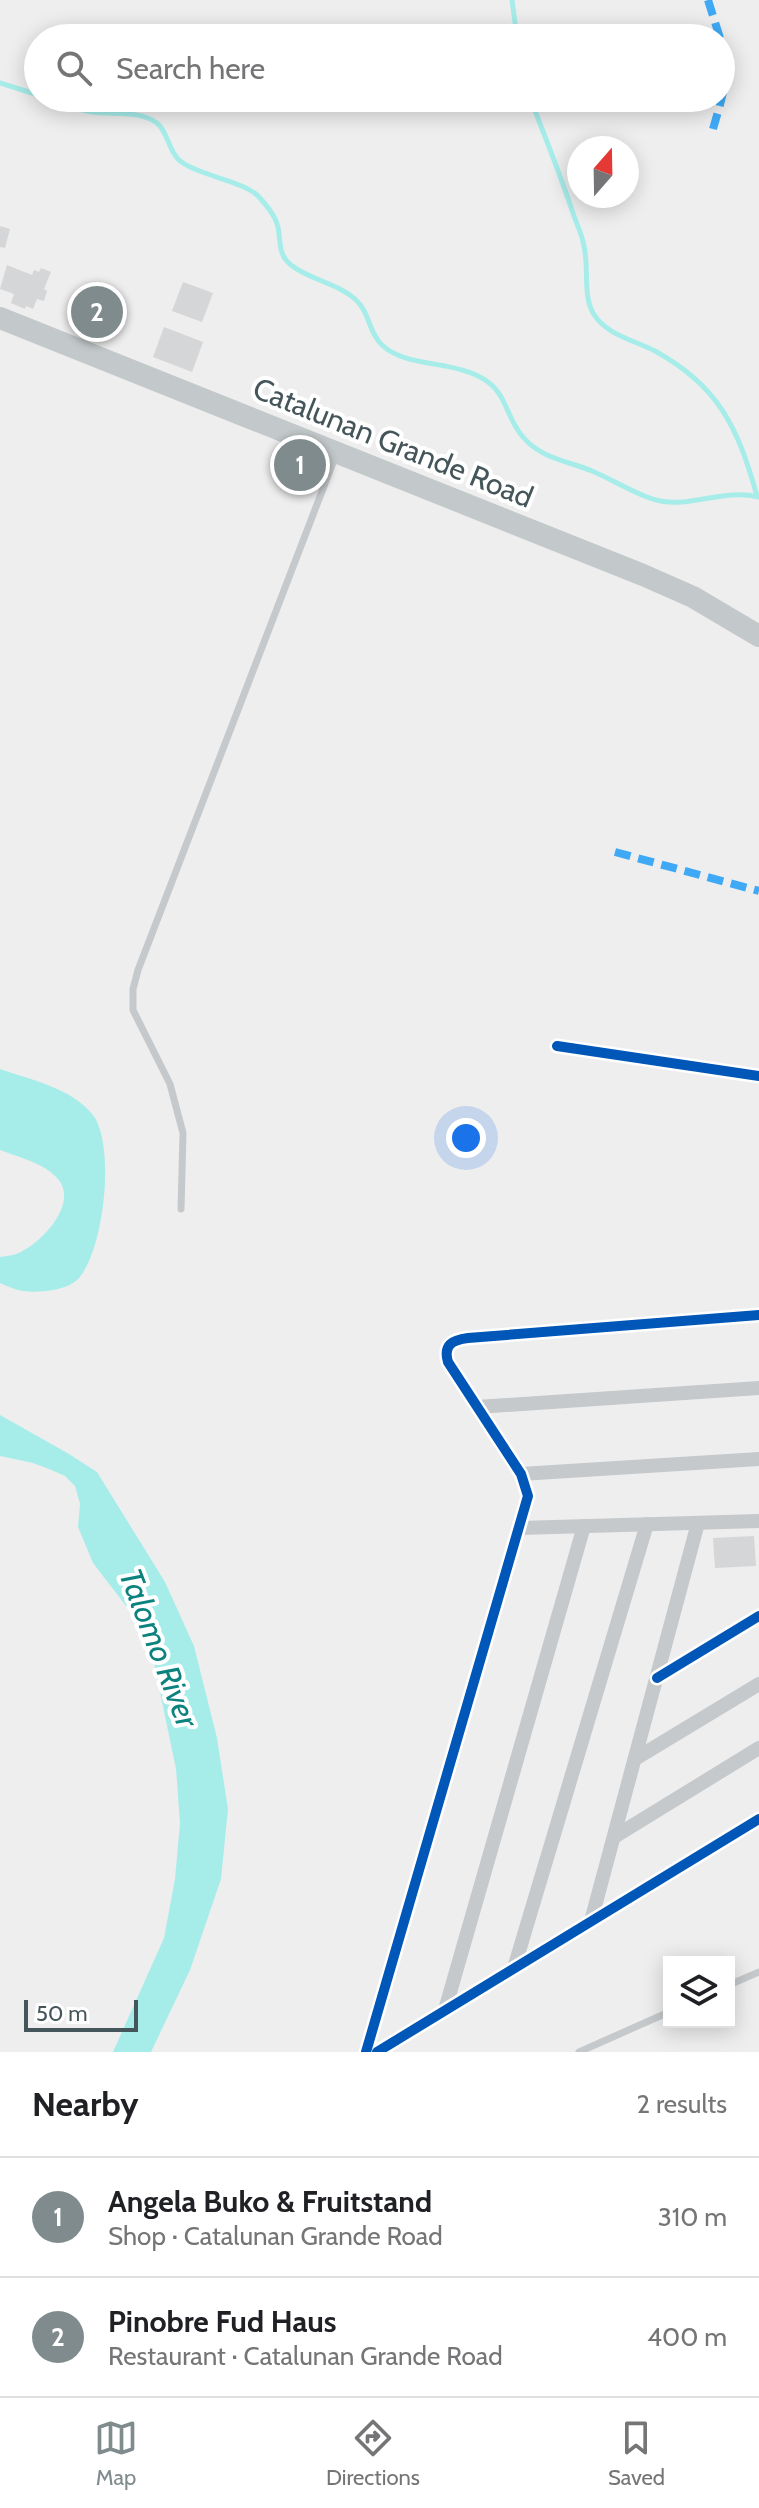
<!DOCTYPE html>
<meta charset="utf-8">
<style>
:root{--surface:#fff;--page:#f2f2f2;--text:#202124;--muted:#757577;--line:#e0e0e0;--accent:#808b8e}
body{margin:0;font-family:Cabin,sans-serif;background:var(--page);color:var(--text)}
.controls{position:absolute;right:24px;bottom:24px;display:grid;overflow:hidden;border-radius:0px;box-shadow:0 4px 20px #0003}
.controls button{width:72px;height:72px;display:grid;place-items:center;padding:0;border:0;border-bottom:2px solid var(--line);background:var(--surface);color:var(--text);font:40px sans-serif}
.compass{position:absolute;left:567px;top:136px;width:72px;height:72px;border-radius:50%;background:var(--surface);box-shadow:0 4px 20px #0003;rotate:20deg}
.scale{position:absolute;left:24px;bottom:20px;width:114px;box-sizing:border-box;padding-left:8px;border:4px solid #45565b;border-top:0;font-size:22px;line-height:28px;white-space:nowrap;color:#45565b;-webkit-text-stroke:6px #fff;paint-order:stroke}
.you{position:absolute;left:466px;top:1138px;width:28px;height:28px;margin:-20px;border:6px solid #fff;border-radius:50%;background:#1a73e8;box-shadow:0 0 0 12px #1a73e833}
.badge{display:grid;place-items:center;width:52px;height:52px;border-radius:50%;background:var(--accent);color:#fff;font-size:26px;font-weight:700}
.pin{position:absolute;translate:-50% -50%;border:4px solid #fff;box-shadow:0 2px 8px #0006}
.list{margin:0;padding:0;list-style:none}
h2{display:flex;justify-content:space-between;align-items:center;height:104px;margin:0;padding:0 32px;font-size:34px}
h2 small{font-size:26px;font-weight:400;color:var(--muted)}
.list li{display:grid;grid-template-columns:52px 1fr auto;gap:24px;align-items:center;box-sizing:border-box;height:120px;padding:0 32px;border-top:2px solid var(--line)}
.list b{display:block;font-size:30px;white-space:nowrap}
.list p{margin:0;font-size:26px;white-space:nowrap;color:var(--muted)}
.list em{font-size:26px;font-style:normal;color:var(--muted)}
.icon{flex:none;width:44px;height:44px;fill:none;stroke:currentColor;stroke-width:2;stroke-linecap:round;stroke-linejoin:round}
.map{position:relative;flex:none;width:759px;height:2052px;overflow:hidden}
.search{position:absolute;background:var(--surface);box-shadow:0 4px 20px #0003;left:24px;right:24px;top:24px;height:88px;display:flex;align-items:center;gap:20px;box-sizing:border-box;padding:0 28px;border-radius:44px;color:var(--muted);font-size:30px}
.sheet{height:344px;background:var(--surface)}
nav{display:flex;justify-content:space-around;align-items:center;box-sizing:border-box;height:112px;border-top:2px solid var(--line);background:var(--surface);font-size:22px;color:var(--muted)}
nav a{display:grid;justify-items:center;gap:4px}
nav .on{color:var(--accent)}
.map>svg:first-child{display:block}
.water{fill:#a6edea}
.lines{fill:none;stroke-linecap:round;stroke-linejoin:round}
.stream{stroke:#a6edea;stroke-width:5}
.building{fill:#d5d6d7}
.lane{stroke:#c5c9cb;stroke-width:7}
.street{stroke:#c5c9cb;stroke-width:14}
.primary{stroke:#c3c9ca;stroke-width:22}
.quiet{stroke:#3fa9f5;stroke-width:8;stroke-dasharray:16 8;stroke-linecap:butt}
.cycleway-casing{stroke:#fff;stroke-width:15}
.cycleway{stroke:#0057b8;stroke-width:10}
.labels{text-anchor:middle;stroke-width:8;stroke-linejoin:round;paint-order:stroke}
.street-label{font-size:30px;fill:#45565b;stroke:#fff}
.water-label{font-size:32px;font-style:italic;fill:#0c827e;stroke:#fff}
</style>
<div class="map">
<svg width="759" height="2052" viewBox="0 0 759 2052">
<rect width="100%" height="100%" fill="#efeeee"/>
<g class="water">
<path d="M0,1069C31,1080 72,1088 93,1115C116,1145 104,1254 77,1280C65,1291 38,1293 23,1291C15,1290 7,1286 0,1283V1257C8,1256 17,1255 24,1250C45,1239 79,1201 57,1178C44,1163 18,1157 0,1150Z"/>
<polygon points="0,1415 69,1454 97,1472 165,1582 194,1646 217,1738 228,1809 221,1879 190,1970 151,2052 113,2052 164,1938 175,1879 180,1823 176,1769 150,1644 140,1624 93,1563 78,1527 80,1504 75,1486 65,1476 49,1469 33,1463 0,1456"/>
</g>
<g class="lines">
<g class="stream">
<polyline points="512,0 517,38"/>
<polyline points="0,83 38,95"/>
<path d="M46,98C61,103 76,110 92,112C113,115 139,110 157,123C169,133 169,155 183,163C202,176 246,182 259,197C267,206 275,215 278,227C281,242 278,255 291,265C310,280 337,283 355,299C370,312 368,332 382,345C407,369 457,359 488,382C507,396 507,419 523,437C540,458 568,461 592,471C611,479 628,490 647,497C686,513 718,487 759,497"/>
<path d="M530,98C545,136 560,174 573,213C576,223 581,232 583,242C590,265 582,293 593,313C606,335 634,340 655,351C719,386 738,428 757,496"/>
</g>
</g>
<g class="building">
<polygon points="0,226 10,229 5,248 0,247"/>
<polygon points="7,265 32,275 34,270 39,272 41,268 51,272 44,289 47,291 44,301 37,299 33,309 26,306 25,309 11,303 14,294 0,289"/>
<polygon points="183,282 213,293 202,322 172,311"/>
<polygon points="91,285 122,297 106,340 75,328 77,322 69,319 81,291 88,294"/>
<polygon points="164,327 203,342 192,372 153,357"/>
<polygon points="754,1536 756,1566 715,1568 713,1538"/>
</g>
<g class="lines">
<g class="lane">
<polyline points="181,1209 183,1133 170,1084 133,1010 133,989 138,970 336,455"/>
<polyline points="729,1985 759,1972"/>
<polyline points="579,2052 669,2012"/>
</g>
<g class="street">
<polyline points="557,1046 759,1076"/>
<polyline points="477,1407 759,1388"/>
<polyline points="521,1474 759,1459"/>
<polyline points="520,1528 759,1521"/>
<polyline points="657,1678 759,1616"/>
<polyline points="635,1759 759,1684"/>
<polyline points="614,1837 759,1748"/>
<polyline points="591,1921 698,1523"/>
<polyline points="514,1968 647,1524"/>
<polyline points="445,2010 584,1526"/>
<path d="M366,2052L528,1496L521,1474L448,1362C443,1345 452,1340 468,1338L759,1315"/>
<polyline points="377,2052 759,1819"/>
</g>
<polyline class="primary" points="0,318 643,575 693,597 759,636"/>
<g class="quiet">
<polyline points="708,0 720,38"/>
<path d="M713,129C721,101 732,71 721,42"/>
<polyline points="615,852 759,891"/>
</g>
<defs>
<g id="cycleway">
<polyline points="557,1046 759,1076"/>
<polyline points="657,1678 759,1616"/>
<path d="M366,2052L528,1496L521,1474L448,1362C443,1345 452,1340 468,1338L759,1315"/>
<polyline points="377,2052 759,1819"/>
</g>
</defs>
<use href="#cycleway" class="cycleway-casing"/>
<use href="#cycleway" class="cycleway"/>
</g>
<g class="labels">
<g class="street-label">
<text transform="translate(393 443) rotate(22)" y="10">Catalunan Grande Road</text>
</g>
<g class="water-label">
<text transform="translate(159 1648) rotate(69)" y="11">Talomo River</text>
</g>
</g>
</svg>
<div class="controls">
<button><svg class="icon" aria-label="layers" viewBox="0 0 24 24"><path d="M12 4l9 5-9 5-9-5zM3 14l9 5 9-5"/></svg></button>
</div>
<svg class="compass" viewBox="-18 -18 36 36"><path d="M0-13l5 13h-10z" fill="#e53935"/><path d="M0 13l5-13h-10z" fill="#757577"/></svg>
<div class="scale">50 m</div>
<div class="you"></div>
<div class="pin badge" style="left:300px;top:465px">1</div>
<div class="pin badge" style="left:97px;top:312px">2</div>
<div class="search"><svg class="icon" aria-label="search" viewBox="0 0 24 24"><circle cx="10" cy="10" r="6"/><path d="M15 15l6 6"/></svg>Search here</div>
</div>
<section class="sheet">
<h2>Nearby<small>2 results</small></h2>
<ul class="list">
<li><span class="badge">1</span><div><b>Angela Buko &amp; Fruitstand</b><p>Shop · Catalunan Grande Road</p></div><em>310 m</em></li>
<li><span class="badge">2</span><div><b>Pinobre Fud Haus</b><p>Restaurant · Catalunan Grande Road</p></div><em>400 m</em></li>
</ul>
</section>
<nav>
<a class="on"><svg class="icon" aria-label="map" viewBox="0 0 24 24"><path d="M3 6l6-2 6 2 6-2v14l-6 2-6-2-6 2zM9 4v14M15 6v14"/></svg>Map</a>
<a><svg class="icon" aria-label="directions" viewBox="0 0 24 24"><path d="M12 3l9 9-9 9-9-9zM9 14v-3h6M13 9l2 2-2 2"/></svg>Directions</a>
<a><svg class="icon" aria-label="saved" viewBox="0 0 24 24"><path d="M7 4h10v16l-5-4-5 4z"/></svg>Saved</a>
</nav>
